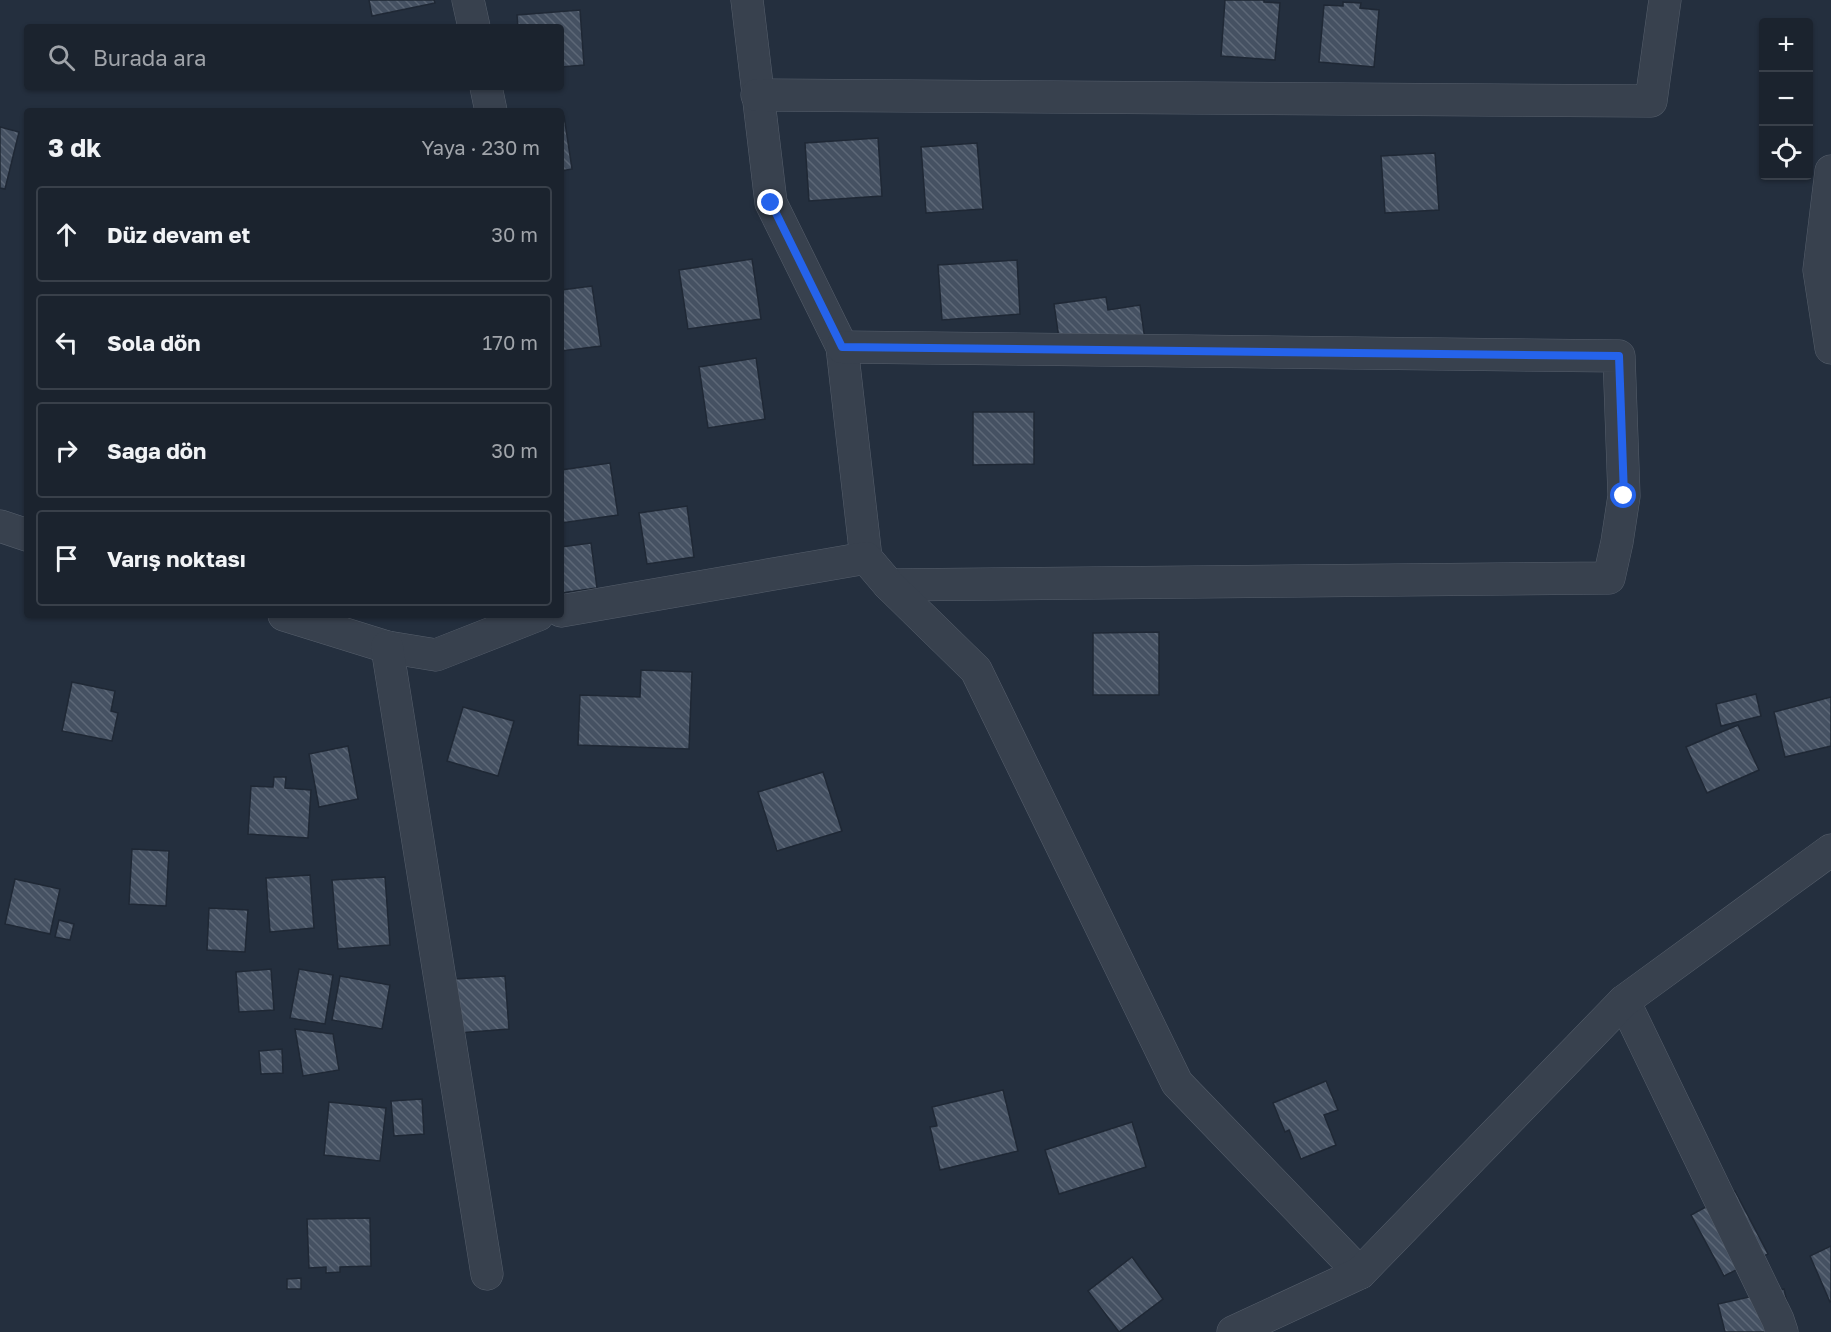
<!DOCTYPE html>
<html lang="tr">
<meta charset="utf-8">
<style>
:root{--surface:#1b232e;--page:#242b36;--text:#f1f3f6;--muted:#a0a4aa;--line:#39404a}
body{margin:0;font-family:"Golos Text",sans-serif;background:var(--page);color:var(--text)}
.controls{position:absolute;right:18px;top:18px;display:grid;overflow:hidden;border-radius:6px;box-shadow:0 2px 4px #0004}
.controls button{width:54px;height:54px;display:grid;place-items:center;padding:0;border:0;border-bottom:2px solid var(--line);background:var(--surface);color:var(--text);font:30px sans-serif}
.stop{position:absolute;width:18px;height:18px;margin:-14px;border:4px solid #2563eb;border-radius:50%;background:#fff}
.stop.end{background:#2563eb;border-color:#fff;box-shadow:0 2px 6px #0008}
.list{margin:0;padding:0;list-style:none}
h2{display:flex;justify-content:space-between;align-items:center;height:78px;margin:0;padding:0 24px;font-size:26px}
h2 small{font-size:20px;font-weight:400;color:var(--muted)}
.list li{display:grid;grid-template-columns:39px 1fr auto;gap:18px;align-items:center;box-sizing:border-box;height:96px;margin:0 12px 12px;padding:0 12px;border:2px solid var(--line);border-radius:6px}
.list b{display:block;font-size:22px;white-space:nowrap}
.list em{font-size:20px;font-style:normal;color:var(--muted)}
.icon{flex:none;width:33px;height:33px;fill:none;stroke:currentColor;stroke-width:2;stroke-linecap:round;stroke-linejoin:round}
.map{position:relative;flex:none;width:1831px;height:1332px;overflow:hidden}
.search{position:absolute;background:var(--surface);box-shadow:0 2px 4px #0004;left:24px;top:24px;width:540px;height:66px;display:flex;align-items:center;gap:15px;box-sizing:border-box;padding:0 21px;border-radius:6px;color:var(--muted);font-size:22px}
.panel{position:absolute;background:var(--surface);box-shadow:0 2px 4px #0004;left:24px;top:108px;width:540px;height:510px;border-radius:6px}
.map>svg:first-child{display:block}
.building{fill:url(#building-back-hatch);stroke:#1f2835;stroke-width:1.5}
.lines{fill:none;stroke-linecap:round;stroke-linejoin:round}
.minor-casing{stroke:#565f6c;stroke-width:33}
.minor{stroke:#38414e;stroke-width:32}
.route{stroke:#2563eb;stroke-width:8}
</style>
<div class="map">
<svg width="1831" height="1332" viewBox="0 0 1831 1332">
<defs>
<pattern id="building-back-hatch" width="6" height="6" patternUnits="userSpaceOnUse" patternTransform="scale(1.5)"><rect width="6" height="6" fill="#455162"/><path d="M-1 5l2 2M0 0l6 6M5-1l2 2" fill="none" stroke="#5d6877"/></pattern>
</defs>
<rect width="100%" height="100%" fill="#242f3e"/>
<g class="building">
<polygon points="369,0 434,0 435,3 372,16"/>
<polygon points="1225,0 1264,0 1264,2 1280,3 1275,60 1221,56"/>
<polygon points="1343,2 1361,3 1360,8 1379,10 1374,67 1319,62 1324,5 1343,6"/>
<polygon points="580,10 584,65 561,67 561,27 518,27 517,15"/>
<polygon points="561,116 564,116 572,169 561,171"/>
<polygon points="0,127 19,132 5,189 0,188"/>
<polygon points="878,138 882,196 809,201 805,143"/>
<polygon points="977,143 983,209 926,213 921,147"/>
<polygon points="1435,153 1439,210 1385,213 1381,156"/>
<polygon points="752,259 761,319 688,329 679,270"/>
<polygon points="1017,260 1020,314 942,320 938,265"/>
<polygon points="592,286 601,346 561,351 561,290"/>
<polygon points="1106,297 1108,310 1140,305 1146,347 1062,359 1054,304"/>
<polygon points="756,358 765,419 708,428 699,367"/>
<polygon points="973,412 1034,412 1034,464 973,465"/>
<polygon points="610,463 618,515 561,523 561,470"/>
<polygon points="687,506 694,557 647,564 639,513"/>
<polygon points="591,543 597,588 561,593 561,547"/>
<polygon points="1159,632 1159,695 1093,695 1093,633"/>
<polygon points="641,670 692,672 689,749 578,745 580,695 640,697"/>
<polygon points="72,682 115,691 111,711 118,713 112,741 62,731"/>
<polygon points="1756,694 1761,716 1721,726 1716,704"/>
<polygon points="1831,697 1831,746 1785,757 1774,712"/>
<polygon points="463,707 514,721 498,776 447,761"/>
<polygon points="1738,725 1759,770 1707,793 1686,747"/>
<polygon points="348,746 358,799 319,807 309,754"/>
<polygon points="823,772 842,831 777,851 758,792"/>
<polygon points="274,777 286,777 285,788 311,790 308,838 248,834 251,786 273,787"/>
<polygon points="132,849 169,851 166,906 129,904"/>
<polygon points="310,875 314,928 270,932 266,878"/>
<polygon points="385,877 390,945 338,949 332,880"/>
<polygon points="15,879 60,889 50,934 5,924"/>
<polygon points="209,908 248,910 245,952 207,950"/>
<polygon points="59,920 74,924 70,940 55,937"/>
<polygon points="271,969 274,1010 239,1012 236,972"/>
<polygon points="299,969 333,975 325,1024 290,1018"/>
<polygon points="340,976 390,985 382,1029 332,1020"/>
<polygon points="505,976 509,1029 458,1033 454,979"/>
<polygon points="295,1029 333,1034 339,1070 303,1076"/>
<polygon points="282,1049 283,1073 261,1074 259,1051"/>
<polygon points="1326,1081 1338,1110 1324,1115 1336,1145 1301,1159 1289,1130 1285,1132 1273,1103"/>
<polygon points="1003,1090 1018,1151 940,1170 930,1127 937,1126 932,1107"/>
<polygon points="422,1099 424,1134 394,1136 391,1101"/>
<polygon points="329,1102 386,1108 380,1161 324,1155"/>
<polygon points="1132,1122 1146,1167 1059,1194 1045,1150"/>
<polygon points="1735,1191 1768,1254 1724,1276 1691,1215"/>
<polygon points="370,1218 371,1266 340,1267 340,1272 326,1273 326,1267 309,1268 307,1219"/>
<polygon points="1831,1246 1831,1301 1830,1302 1810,1256"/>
<polygon points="1132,1257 1163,1299 1119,1332 1088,1291"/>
<polygon points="301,1278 301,1289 287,1289 287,1279"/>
<polygon points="1784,1289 1793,1329 1780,1332 1725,1332 1718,1304"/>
</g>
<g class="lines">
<defs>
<g id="minor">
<polyline points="468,0 474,27"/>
<polyline points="747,0 771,203 842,347 866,558"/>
<polyline points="486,87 491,111"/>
<polyline points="757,95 1651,101 1665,0"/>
<polyline points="1831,171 1819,270 1831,348"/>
<polyline points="842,347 1619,356 1624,496 1617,542 1609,578 889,585"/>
<polyline points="0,526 27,535"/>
<polyline points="561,611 866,558 889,585 976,670 1177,1083 1360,1273"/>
<polyline points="284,615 387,647 436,655 538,615"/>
<polyline points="387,647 487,1274"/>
<polyline points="1624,1001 1778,1320 1782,1332"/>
<polyline points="1233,1332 1360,1273 1624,1001 1831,850"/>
</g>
</defs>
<use href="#minor" class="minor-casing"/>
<use href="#minor" class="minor"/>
</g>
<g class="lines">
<polyline class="route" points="771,203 842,347 1619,356 1624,496"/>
</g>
</svg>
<div class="controls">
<button>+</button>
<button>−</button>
<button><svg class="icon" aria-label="locate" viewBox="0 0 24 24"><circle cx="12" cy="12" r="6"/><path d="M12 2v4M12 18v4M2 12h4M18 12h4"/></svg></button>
</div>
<div class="stop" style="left:1624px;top:496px"></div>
<div class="stop end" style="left:771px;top:203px"></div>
<div class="search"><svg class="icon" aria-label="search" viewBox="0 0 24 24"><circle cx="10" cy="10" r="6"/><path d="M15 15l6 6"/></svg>Burada ara</div>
<section class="panel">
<h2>3 dk<small>Yaya · 230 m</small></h2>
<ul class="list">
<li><svg class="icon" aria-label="ahead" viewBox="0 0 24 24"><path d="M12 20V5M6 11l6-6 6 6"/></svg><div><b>Düz devam et</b></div><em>30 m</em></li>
<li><svg class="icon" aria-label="left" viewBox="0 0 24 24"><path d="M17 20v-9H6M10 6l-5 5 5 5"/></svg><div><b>Sola dön</b></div><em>170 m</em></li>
<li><svg class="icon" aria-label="right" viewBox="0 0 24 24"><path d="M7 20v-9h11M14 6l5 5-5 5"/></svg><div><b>Sağa dön</b></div><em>30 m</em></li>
<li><svg class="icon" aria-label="arrive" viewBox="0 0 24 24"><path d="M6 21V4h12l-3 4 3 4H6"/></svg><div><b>Varış noktası</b></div></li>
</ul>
</section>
</div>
